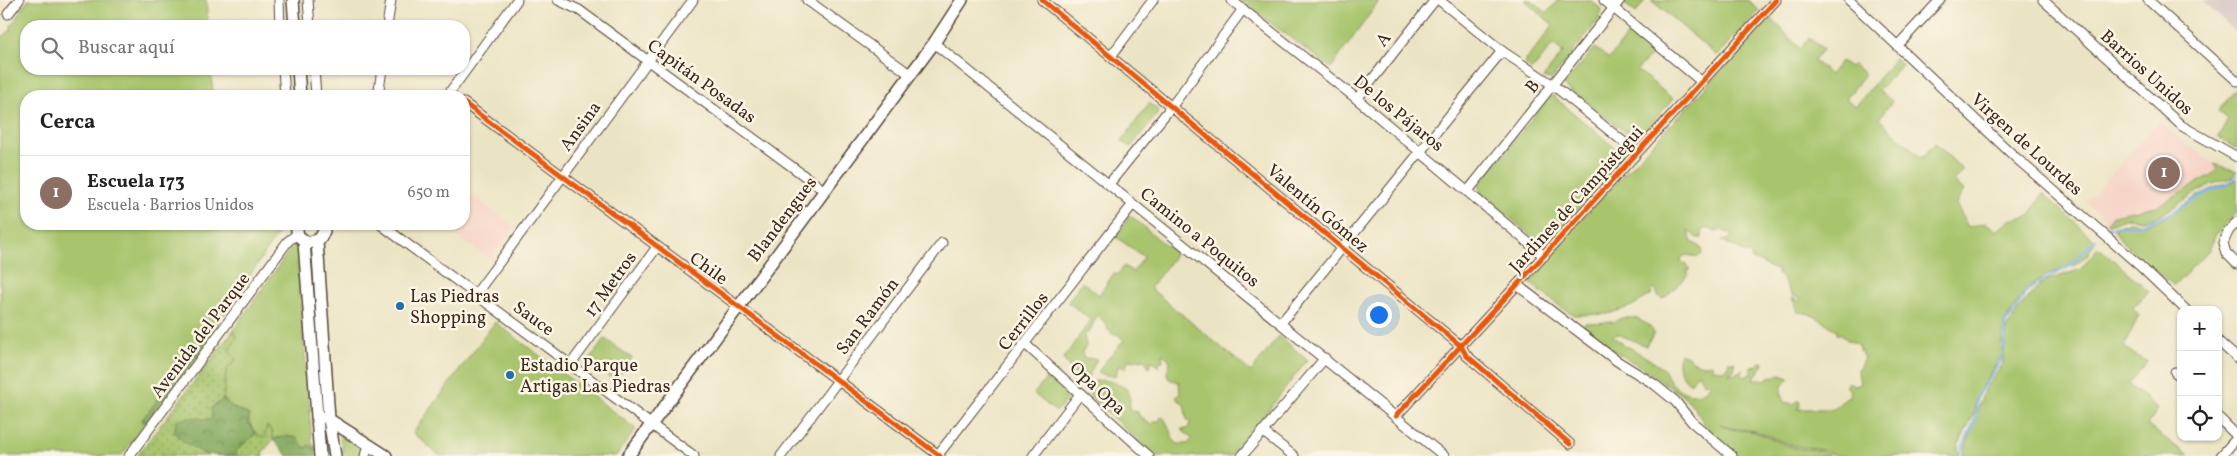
<!DOCTYPE html>
<html lang="es">
<meta charset="utf-8">
<style>
:root{--surface:#fff;--page:#f2f2f2;--text:#222;--muted:#767676;--line:#e0e0e0;--accent:#1f6fb2}
body{margin:0;font-family:Vollkorn,serif;background:var(--page);color:var(--text)}
.controls{position:absolute;right:15px;bottom:15px;display:grid;overflow:hidden;border-radius:10px;box-shadow:0 1px 4px #0004}
.controls button{width:45px;height:45px;display:grid;place-items:center;padding:0;border:0;border-bottom:1px solid var(--line);background:var(--surface);color:var(--text);font:25px sans-serif}
.you{position:absolute;left:1378px;top:314px;width:18px;height:18px;margin:-12px;border:4px solid #fff;border-radius:50%;background:#1a73e8;box-shadow:0 0 0 8px #1a73e833}
.badge{display:grid;place-items:center;width:32px;height:32px;border-radius:50%;background:var(--accent);color:#fff;font-size:16px;font-weight:700}
.pin{position:absolute;translate:-50% -50%;border:2px solid #fff;box-shadow:0 1px 5px #0006}
.list{margin:0;padding:0;list-style:none}
h2{display:flex;justify-content:space-between;align-items:center;height:65px;margin:0;padding:0 20px;font-size:21px}
h2 small{font-size:16px;font-weight:400;color:var(--muted)}
.list li{display:grid;grid-template-columns:32px 1fr auto;gap:15px;align-items:center;box-sizing:border-box;height:75px;padding:0 20px;border-top:1px solid var(--line)}
.list b{display:block;font-size:19px;white-space:nowrap}
.list p{margin:0;font-size:16px;white-space:nowrap;color:var(--muted)}
.list em{font-size:16px;font-style:normal;color:var(--muted)}
.icon{flex:none;width:28px;height:28px;fill:none;stroke:currentColor;stroke-width:2;stroke-linecap:round;stroke-linejoin:round}
.map{position:relative;flex:none;width:2237px;height:456px;overflow:hidden}
.search{position:absolute;background:var(--surface);box-shadow:0 1px 4px #0004;left:20px;top:20px;width:450px;height:55px;display:flex;align-items:center;gap:12px;box-sizing:border-box;padding:0 18px;border-radius:20px;color:var(--muted);font-size:19px}
.panel{position:absolute;background:var(--surface);box-shadow:0 1px 4px #0004;left:20px;top:90px;width:450px;height:140px;border-radius:20px}
.map>svg:first-child{display:block}
.built{fill:#f6d1c5}
.industrial{fill:#d1bfbf}
.green{fill:#a8c56d;stroke:#727846}
.forest{fill:url(#forest-crowns);stroke:#606a3f}
.park{fill:url(#park-dots);stroke:#727846}
.lines{fill:none;stroke-linecap:round;stroke-linejoin:round}
.stream{stroke:#81b3ed;stroke-width:2.5}
.street-casing{stroke:#554637;stroke-width:11}
.secondary-casing{stroke:#554637;stroke-width:14}
.street{stroke:#fff;stroke-width:9}
.secondary{stroke:#fff;stroke-width:11}
.cycleway-casing{stroke:#fcf5e5;stroke-width:8}
.cycleway{stroke:#e8590c;stroke-width:5}
.poi-dot{fill:#1f6fb2;stroke:#fcf5e5;stroke-width:2}
.labels{text-anchor:middle;stroke-width:5;stroke-linejoin:round;paint-order:stroke}
.street-label{font-size:18px;fill:#3b2a1e;stroke:#fcf5e5}
.poi-label{font-size:18px;fill:#3b2a1e;stroke:#fcf5e5;text-anchor:start}
</style>
<div class="map">
<svg width="2237" height="456" viewBox="0 0 2237 456">
<defs>
<pattern id="forest-crowns" width="20" height="18" patternUnits="userSpaceOnUse" patternTransform="scale(1.25)"><rect width="20" height="18" fill="#86aa60"/><path d="M2 6a3 3 0 1 1 6 0M12 15a3 3 0 1 1 6 0" fill="none" stroke="#6f8b4f"/></pattern>
<pattern id="park-dots" width="8" height="8" patternUnits="userSpaceOnUse" patternTransform="scale(1.25)"><rect width="8" height="8" fill="#a8c56d"/><path d="M2 2h.1M6 6h.1" fill="none" stroke="#8aa059" stroke-width="1.8" stroke-linecap="round"/></pattern>
</defs>
<rect width="100%" height="100%" fill="#fcf5e5"/>
<filter id="ink" filterUnits="userSpaceOnUse"><feTurbulence type="fractalNoise" baseFrequency=".02" numOctaves="2"/><feDisplacementMap in="SourceGraphic" scale="10" xChannelSelector="R" yChannelSelector="G"/><feConvolveMatrix kernelMatrix="1 2 1 2 8 2 1 2 1" color-interpolation-filters="sRGB"/></filter>
<filter id="wash" filterUnits="userSpaceOnUse"><feTurbulence type="fractalNoise" baseFrequency=".0096" numOctaves="4" result="noise"/><feDisplacementMap in="SourceGraphic" scale="20" xChannelSelector="R" yChannelSelector="G"/><feGaussianBlur stdDeviation="1.12" result="paint"/><feColorMatrix in="noise" values="0 0 0 0 0 0 0 0 0 0 0 0 0 0 0 0 0 1.4 0 .05"/><feComposite in="paint" operator="in"/></filter>
<g filter="url(#wash)">
<rect width="100%" height="100%" fill="#ebe4c4"/>
<g class="built">
<polygon points="2159,121 2188,147 2191,147 2214,164 2217,170 2157,206 2113,215 2108,222 2086,202"/>
<polygon points="468,192 515,227 490,259 443,227 445,224 464,224 464,198"/>
</g>
<polygon class="industrial" points="2202,0 2237,0 2237,33"/>
<g class="green">
<polygon points="28,0 206,0 208,26 26,26 26,69 211,69 213,96 26,96 26,224 280,224 281,229 217,324 142,420 145,424 121,456 0,456 0,39 11,30 11,26"/>
<polygon points="1240,0 1380,0 1331,68"/>
<polygon points="1525,0 1532,0 1547,13 1558,0 1590,0 1601,9 1599,19 1552,79 1543,78 1563,52 1553,44 1532,70 1524,63 1553,25"/>
<polygon points="1620,0 1645,0 1636,13"/>
<polygon points="1651,0 1749,0 1759,11 1717,56"/>
<path d="M1771,18L1800,49L1809,38L1823,49L1814,60L1830,75L1841,61L1850,67L1853,64L1865,74L1846,99L1856,106L1895,58L1902,65L1878,91L1892,101L1879,119L1922,158L1935,143L1963,170L1953,181L1964,190L1956,204L1968,227L1986,223L1997,231L2010,220L2030,216L2043,193L2095,241L2088,254L2077,264L2048,275L2035,283L2024,293L2004,323L2001,356L1976,396L1974,414L1958,446L1959,456H1837L1823,450L1795,446L1756,431L1731,428L1720,424L1730,429L1755,432L1795,448L1821,451L1831,456H1737L1712,435L1690,402L1677,392L1641,367L1584,332L1582,329L1585,323L1614,322L1621,318H1635L1649,325L1654,333L1646,346L1618,334L1614,335L1613,337C1629,348 1648,357 1663,369C1667,372 1666,375 1669,379C1678,394 1700,401 1711,384L1703,382L1698,373L1690,384C1680,375 1675,366 1680,353L1688,356C1693,364 1703,366 1712,364L1713,369L1724,370L1729,367L1728,362H1734L1735,365L1734,370L1728,374L1737,373L1744,368L1741,374L1743,377L1751,374V367L1756,366L1760,362L1764,363L1763,366L1753,379L1766,381L1768,377L1781,375L1789,378C1781,384 1779,394 1784,402L1794,404L1798,400L1800,403L1798,409H1833L1849,396L1850,391L1846,385L1848,382L1856,386L1860,384L1858,371L1864,358L1857,344L1847,340L1842,334H1837V331C1826,323 1812,312 1798,312L1792,298L1799,301L1801,299L1792,295L1781,277L1776,274L1779,270C1768,270 1762,260 1752,260L1751,254L1745,253L1722,240L1731,239V233H1727L1722,230L1716,232L1707,228L1702,230V238H1697L1688,230L1691,241L1701,248L1702,254L1698,257L1686,255L1681,258L1682,262L1691,269L1687,271L1689,274C1679,282 1673,292 1662,299L1658,296L1656,289H1653L1651,295L1632,306L1608,314L1575,315L1562,308L1531,284L1530,281L1576,225Z"/>
<polygon points="1628,34 1653,53 1637,70 1673,99 1636,140 1563,85 1595,48 1609,59"/>
<polygon points="2237,88 2237,149 2218,137 2228,119 2218,111"/>
<polygon points="1553,96 1626,157 1544,247 1480,192 1480,184 1549,97"/>
<polygon points="1149,103 1157,109 1158,113 1131,147 1122,141"/>
<polygon points="2214,164 2237,171 2231,178 2210,185 2197,192 2158,217 2143,220 2128,218 2109,224 2108,222 2113,215 2157,206 2211,175 2217,170"/>
<path d="M2237,178V213L2216,234L2209,250L2174,286C2162,275 2114,241 2114,227L2130,222L2145,224L2161,220L2199,195L2214,188L2233,182Z"/>
<path d="M1130,215L1176,254L1150,288L1251,372L1279,336L1307,360L1261,420L1230,456H1154L1090,396L1088,392L1093,382C1105,377 1116,383 1127,389L1130,399L1129,410L1138,412L1139,416L1144,418V421L1152,424L1156,421L1158,422L1162,416C1170,425 1170,436 1177,444H1187L1192,439L1181,429H1188L1190,423L1187,419L1184,404L1176,398L1180,393L1179,382L1169,379L1167,374C1168,365 1175,361 1162,354L1163,361L1159,362L1158,367L1152,360L1149,368L1146,361L1143,359L1133,361L1130,359L1126,364V368L1118,366L1116,375L1110,376L1098,373L1104,363L1124,340L1117,334H1112L1107,329L1108,326L1097,315L1090,331L1084,335L1086,346L1082,352L1083,358L1097,359L1085,383L1081,382L1063,359L1091,320L1068,302L1082,282L1099,295L1114,273L1117,275L1124,266L1133,272L1144,257L1116,237Z"/>
<path d="M294,244L300,247L302,253H297L302,324L309,325V330L303,332L309,406L314,408V411L309,409L312,444L317,447V451L276,437L273,440L272,430L264,439C255,434 248,425 249,415L234,408L223,399L226,371L236,360L229,351L237,336L233,331Z"/>
<polygon points="312,246 326,408 320,405 308,247"/>
<polygon points="2098,247 2149,291 2133,308 2139,315 2124,346 2136,356 2147,361 2128,384 2158,409 2147,425 2189,456 1963,456 1984,390 2003,364 2007,327 2024,302 2043,282 2081,269"/>
<polygon points="495,322 636,429 616,456 440,456 413,433"/>
<polygon points="605,339 632,358 615,381 588,361"/>
<polygon points="1049,375 1071,394 1056,412 1034,394"/>
<polygon points="340,435 362,448 360,456 345,456 343,454"/>
</g>
<g class="forest">
<polygon points="217,324 221,328 145,424 142,420"/>
<path d="M223,399L234,408L249,415L248,422L256,434L236,451L237,456C206,456 196,455 174,432L177,420L195,417L208,420L211,408Z"/>
<polygon points="285,436 297,438 305,449 309,445 314,448 317,456 288,456 273,440"/>
</g>
<g class="park">
<polygon points="233,331 237,336 229,351 236,360 226,371 223,399 211,408 212,419 208,420 195,417 177,420 174,432 184,442 208,456 137,456"/>
<polygon points="267,426 272,430 273,440 262,453 264,456 237,456 236,451 256,434 264,438"/>
</g>
<g class="lines">
<g class="stream">
<polyline points="2105,228 2141,224 2168,215 2204,194 2226,186 2237,175"/>
<polyline points="1959,456 1976,418 1976,397 2001,361 2005,338 2005,323 2015,311 2026,291 2069,266 2096,239"/>
</g>
</g>
</g>
<g filter="url(#ink)">
<g class="lines">
<defs>
<g id="street">
<polyline points="279,0 280,26"/>
<polyline points="308,0 310,26"/>
<polyline points="558,0 579,10 825,191"/>
<polyline points="807,0 911,75"/>
<polyline points="1042,0 1461,346 1466,355 1570,444"/>
<polyline points="1231,0 1357,99 1544,256"/>
<polyline points="1439,0 1502,51 1553,85 1636,152"/>
<polyline points="1604,0 1702,82"/>
<polyline points="1849,0 2015,157 2139,265 2186,310"/>
<polyline points="2043,0 2182,126 2237,157"/>
<polyline points="2148,0 2237,81"/>
<polyline points="8,14 19,0"/>
<polyline points="387,26 391,0"/>
<polyline points="934,43 1444,456"/>
<polyline points="1898,45 1940,0"/>
<polyline points="1111,56 1153,0"/>
<polyline points="283,69 285,96"/>
<polyline points="314,69 316,96"/>
<polyline points="378,96 382,69"/>
<polyline points="447,96 517,0"/>
<polyline points="1357,99 1435,0"/>
<polyline points="464,103 940,456"/>
<polyline points="1109,184 1172,106 1243,9"/>
<polyline points="1468,191 1620,0"/>
<polyline points="2237,222 2229,230 2223,243 2226,253 2237,264"/>
<polyline points="380,224 694,456"/>
<polyline points="1517,285 1617,361 1654,384 1675,401 1692,422 1732,456"/>
<polyline points="475,295 693,0"/>
<polyline points="1281,323 1502,51"/>
<polyline points="2218,341 2237,358"/>
<polyline points="1025,344 1149,456"/>
<polyline points="571,364 657,247"/>
<polyline points="2175,372 2181,377"/>
<polyline points="1396,416 1517,285 1776,0"/>
<polyline points="2218,417 2237,436"/>
<polyline points="1262,431 1294,456"/>
<polyline points="129,456 288,241 297,234"/>
<polyline points="365,456 368,445"/>
<polyline points="781,456 942,243"/>
<polyline points="937,456 1133,204"/>
<polyline points="1033,456 1080,394"/>
<polyline points="1242,456 1325,358"/>
<polyline points="2221,456 2237,438"/>
</g>
<g id="secondary">
<polyline points="293,0 295,26"/>
<polyline points="298,69 300,96"/>
<polyline points="296,224 298,236 308,243 320,239 324,231 324,224"/>
<polyline points="317,241 329,419 335,456"/>
<polyline points="304,242 320,456"/>
<polyline points="325,417 386,456"/>
<polyline points="628,456 934,43 962,0"/>
</g>
</defs>
<use href="#street" class="street-casing"/>
<use href="#secondary" class="secondary-casing"/>
<use href="#street" class="street"/>
<use href="#secondary" class="secondary"/>
<defs>
<g id="cycleway">
<polyline points="1042,0 1461,346 1466,355 1570,444"/>
<polyline points="464,103 940,456"/>
<polyline points="1396,416 1517,285 1776,0"/>
</g>
</defs>
<use href="#cycleway" class="cycleway-casing"/>
<use href="#cycleway" class="cycleway"/>
</g>
</g>
<g class="poi-dot">
<circle cx="400" cy="306" r="5"/>
<circle cx="510" cy="375" r="5"/>
</g>
<g class="labels">
<g class="street-label">
<text transform="translate(1383 39) rotate(-52)" y="6">A</text>
<text transform="translate(2147 72) rotate(42)" y="6">Barrios Unidos</text>
<text transform="translate(702 81) rotate(36)" y="6">Capitán Posadas</text>
<text transform="translate(1532 86) rotate(-51)" y="6">B</text>
<text transform="translate(1399 113) rotate(39)" y="6">De los Pájaros</text>
<text transform="translate(580 126) rotate(-54)" y="6">Ansina</text>
<text transform="translate(2027 144) rotate(42)" y="6">Virgen de Lourdes</text>
<text transform="translate(1576 199) rotate(-48)" y="6">Jardines de Campistegui</text>
<text transform="translate(1318 208) rotate(40)" y="6">Valentín Gómez</text>
<text transform="translate(782 219) rotate(-53)" y="6">Blandengues</text>
<text transform="translate(1200 237) rotate(39)" y="6">Camino a Poquitos</text>
<text transform="translate(709 268) rotate(36)" y="6">Chile</text>
<text transform="translate(610 284) rotate(-54)" y="6">17 Metros</text>
<text transform="translate(867 316) rotate(-53)" y="6">San Ramón</text>
<text transform="translate(534 318) rotate(36)" y="6">Sauce</text>
<text transform="translate(1023 321) rotate(-52)" y="6">Cerrillos</text>
<text transform="translate(200 335) rotate(-53)" y="6">Avenida del Parque</text>
<text transform="translate(1098 388) rotate(43)" y="6">Opa Opa</text>
</g>
<g class="poi-label">
<text x="410" y="302">Las Piedras<tspan x="410" dy="21">Shopping</tspan></text>
<text x="520" y="371">Estadio Parque<tspan x="520" dy="21">Artigas Las Piedras</tspan></text>
</g>
</g>
</svg>
<div class="controls">
<button>+</button>
<button>−</button>
<button><svg class="icon" aria-label="locate" viewBox="0 0 24 24"><circle cx="12" cy="12" r="6"/><path d="M12 2v4M12 18v4M2 12h4M18 12h4"/></svg></button>
</div>
<div class="you"></div>
<div class="pin badge" style="left:2164px;top:173px;background:#8d6e63">1</div>
<div class="search"><svg class="icon" aria-label="search" viewBox="0 0 24 24"><circle cx="10" cy="10" r="6"/><path d="M15 15l6 6"/></svg>Buscar aquí</div>
<section class="panel">
<h2>Cerca<small></small></h2>
<ul class="list">
<li><span class="badge" style="background:#8d6e63">1</span><div><b>Escuela 173</b><p>Escuela · Barrios Unidos</p></div><em>650 m</em></li>
</ul>
</section>
</div>
